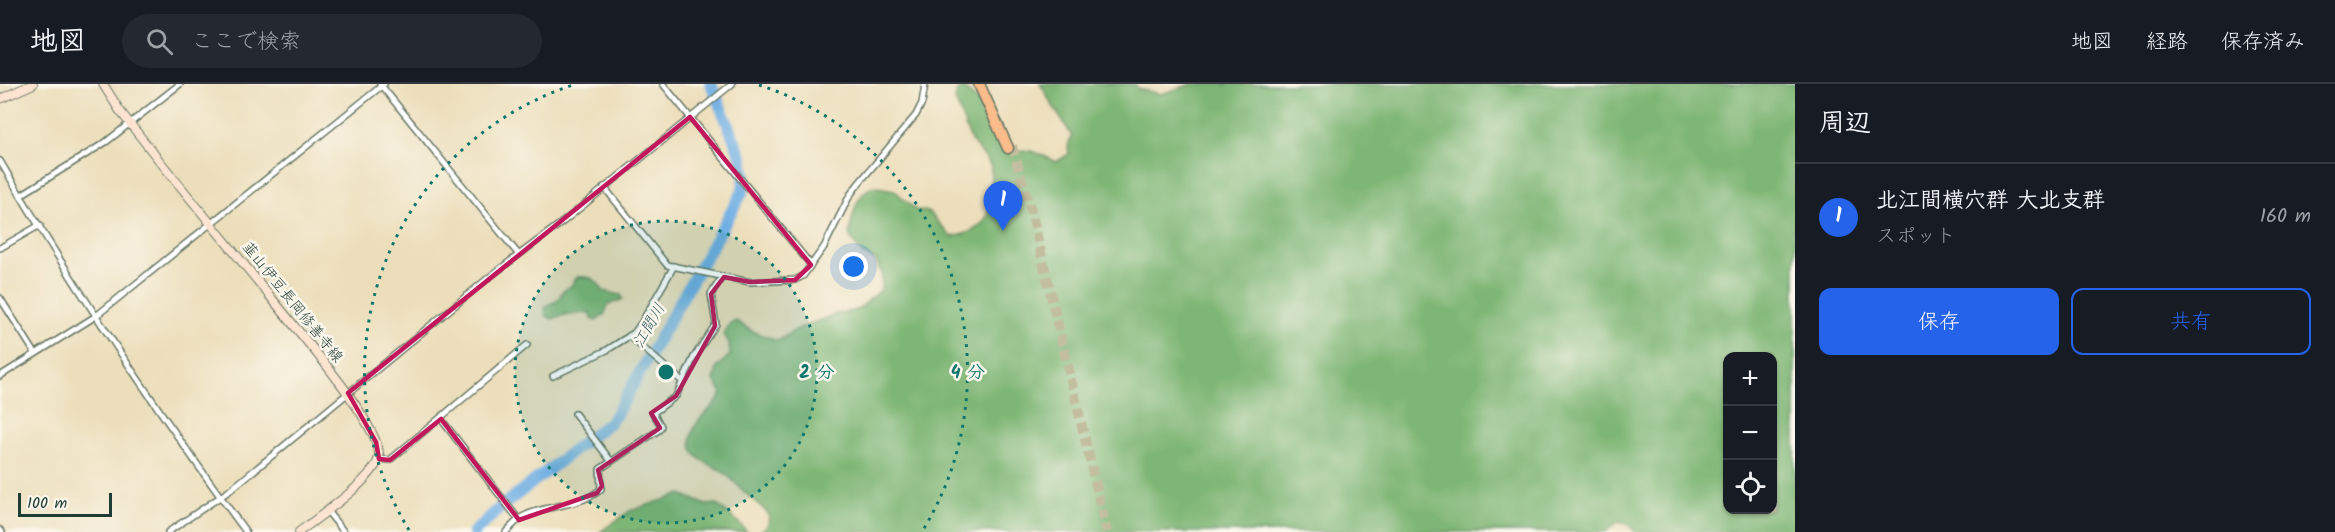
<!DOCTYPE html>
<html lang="ja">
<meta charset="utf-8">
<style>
:root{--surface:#171b24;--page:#242831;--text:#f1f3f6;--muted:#9ea1a6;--line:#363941;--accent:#2563eb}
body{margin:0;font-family:Kalam,"Klee One",sans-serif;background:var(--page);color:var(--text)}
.controls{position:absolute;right:18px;bottom:18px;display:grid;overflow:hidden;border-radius:12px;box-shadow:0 2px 4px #0004}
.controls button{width:54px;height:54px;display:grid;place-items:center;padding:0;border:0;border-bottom:2px solid var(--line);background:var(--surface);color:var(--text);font:30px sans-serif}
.scale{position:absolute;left:18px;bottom:15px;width:94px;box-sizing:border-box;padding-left:6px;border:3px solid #1f3d34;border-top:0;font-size:16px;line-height:21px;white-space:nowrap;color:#1f3d34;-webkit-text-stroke:4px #fbf7ec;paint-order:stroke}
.you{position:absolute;left:854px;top:183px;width:21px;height:21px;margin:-15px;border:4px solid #fff;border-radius:50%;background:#1a73e8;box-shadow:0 0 0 9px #1a73e833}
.badge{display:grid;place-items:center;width:39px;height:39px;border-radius:50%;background:var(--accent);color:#fff;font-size:20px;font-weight:700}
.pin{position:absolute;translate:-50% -50px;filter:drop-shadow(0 2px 3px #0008)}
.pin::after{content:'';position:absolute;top:32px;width:21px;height:18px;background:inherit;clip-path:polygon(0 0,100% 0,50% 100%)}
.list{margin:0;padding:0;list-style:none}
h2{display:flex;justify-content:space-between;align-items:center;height:78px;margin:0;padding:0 24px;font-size:26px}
h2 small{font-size:20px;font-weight:400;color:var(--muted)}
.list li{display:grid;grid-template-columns:39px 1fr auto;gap:18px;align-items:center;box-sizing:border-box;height:108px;padding:0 24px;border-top:2px solid var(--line)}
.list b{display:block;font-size:22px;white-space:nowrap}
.list p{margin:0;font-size:20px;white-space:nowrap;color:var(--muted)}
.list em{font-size:20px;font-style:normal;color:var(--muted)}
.actions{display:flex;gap:12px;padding:18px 24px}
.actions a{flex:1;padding:14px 0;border:2px solid var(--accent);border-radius:12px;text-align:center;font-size:21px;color:var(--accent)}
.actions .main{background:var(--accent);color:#fff}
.icon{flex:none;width:33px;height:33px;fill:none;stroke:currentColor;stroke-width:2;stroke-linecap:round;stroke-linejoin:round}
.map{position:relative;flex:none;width:1795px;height:448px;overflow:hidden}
header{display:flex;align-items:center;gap:36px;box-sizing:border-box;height:84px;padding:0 30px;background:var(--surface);border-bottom:2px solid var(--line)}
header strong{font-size:28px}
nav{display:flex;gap:33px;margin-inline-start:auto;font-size:21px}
.search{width:420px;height:54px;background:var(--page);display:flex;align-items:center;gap:15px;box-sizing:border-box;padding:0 21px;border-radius:33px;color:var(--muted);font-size:22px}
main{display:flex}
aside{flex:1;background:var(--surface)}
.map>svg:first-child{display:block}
.forest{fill:#7eb674;stroke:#4e7a54;stroke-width:1.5;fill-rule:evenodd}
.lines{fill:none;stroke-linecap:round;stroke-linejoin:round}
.river{stroke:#70afe3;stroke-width:12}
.highway-tunnel{stroke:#c3be9f;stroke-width:10;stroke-dasharray:10 5;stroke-linecap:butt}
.street-casing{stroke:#677563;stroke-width:8}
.secondary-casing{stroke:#677563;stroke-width:10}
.highway-casing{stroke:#677563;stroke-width:13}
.street{stroke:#fff;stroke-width:5}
.secondary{stroke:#fde4d0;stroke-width:8}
.highway{stroke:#f9bc8a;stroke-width:10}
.marked{fill:none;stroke:#c2185b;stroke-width:4.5;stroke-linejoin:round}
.ring{fill:none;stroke:#0f766e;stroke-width:3;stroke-dasharray:3 6}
.labels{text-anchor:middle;stroke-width:5;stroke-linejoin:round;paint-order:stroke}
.street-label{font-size:15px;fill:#1f3d34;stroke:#fbf7ec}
.water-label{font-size:16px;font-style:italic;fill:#375f69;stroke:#fbf7ec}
.centre{fill:#0f766e;stroke:#fbf7ec;stroke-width:3}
.ring-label{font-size:18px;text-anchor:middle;font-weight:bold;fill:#0f766e;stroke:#fbf7ec;stroke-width:5;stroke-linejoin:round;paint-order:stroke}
</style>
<header>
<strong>地図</strong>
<div class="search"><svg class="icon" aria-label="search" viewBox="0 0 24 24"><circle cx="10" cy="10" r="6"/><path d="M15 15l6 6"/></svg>ここで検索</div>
<nav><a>地図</a><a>経路</a><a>保存済み</a></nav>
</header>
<main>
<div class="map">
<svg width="1795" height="448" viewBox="0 0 1795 448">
<rect width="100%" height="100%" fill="#fbf7ec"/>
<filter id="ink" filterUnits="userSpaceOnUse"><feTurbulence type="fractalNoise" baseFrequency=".0167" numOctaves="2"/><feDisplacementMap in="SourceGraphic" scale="12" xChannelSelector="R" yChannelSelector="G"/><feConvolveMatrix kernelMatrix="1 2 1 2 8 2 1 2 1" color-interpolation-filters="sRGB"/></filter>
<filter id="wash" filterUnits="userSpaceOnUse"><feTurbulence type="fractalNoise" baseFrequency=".008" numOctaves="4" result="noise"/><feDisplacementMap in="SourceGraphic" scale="24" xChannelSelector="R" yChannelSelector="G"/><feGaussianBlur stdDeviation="1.35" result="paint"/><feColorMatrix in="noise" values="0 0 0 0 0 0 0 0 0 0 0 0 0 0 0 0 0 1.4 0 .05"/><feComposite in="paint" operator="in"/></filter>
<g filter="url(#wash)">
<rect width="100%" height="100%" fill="#ecdeba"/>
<g class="forest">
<path d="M1040,0H1135L1138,5L1161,10L1192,0H1795V448H1635L1628,440L1618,438L1605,448H759L768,441L769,430C755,418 741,405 728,392C715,379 685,378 692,350C696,332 716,324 722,309L714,296L717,283L730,271L729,258L723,251L730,239L736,237L752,247L778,257L797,245L836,230L857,226L881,206L882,190L875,176L862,170L849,151C853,131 854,114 872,102L894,106L916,126L929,128L951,153C982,148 992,134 992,103C991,97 992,90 991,84C989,73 974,65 970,54C964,41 961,28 955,16L957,7L963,4L986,24L1006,69L1010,70C1027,61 1041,70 1056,78L1069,70L1068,62L1072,52C1065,40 1057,29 1050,17C1046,11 1045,6 1040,0ZM1728,272H1772V426H1728Z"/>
<path d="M577,193C591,192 597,195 603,207L621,211L623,215L608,221L604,231L596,237L592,234L590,229C576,230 566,229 552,235L546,232L545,222L557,217L563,207L572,201Z"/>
<polygon points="681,410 706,421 716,420 737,437 747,448 600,448 630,427"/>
</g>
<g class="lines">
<polyline class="river" points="474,448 501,423 610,338 615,332 742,109 745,94 742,74 711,0"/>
</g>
</g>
<g filter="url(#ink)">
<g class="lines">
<polyline class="highway-tunnel" points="1012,62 1031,127 1107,448"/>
<defs>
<g id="street">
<polyline points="380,0 519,171"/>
<polyline points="663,0 811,181"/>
<path d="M0,77C75,205 158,328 246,448"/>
<polyline points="604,103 667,181 750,198 795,196 803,192 824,163 850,111 859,99 916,31 922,19 925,0"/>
<polyline points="21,111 106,58 180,0"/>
<polyline points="0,164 40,141"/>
<polyline points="0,214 35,269"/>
<polyline points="629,252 683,298"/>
<polyline points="0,292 96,232 384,0"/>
<polyline points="553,292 607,266 634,249 642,238 674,182"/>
<polyline points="575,330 611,377"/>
<polyline points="441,335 519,436"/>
<polyline points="379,375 390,376 527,261"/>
<polyline points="327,427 344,448"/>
<polyline points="0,446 2,448"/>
<polyline points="168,448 229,407 492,191 564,137 732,0"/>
<path d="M506,448C512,442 517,436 524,432C548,420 581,423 601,405L600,385L659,346L661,342L653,329L676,312L694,273L716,240L711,210L722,193"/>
</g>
<g id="secondary">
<path d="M103,0L120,27L158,75L327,282C340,298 382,354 379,373C375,395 317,434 299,448"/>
<polyline points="0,15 33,0"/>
</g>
<polyline id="highway" points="979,0 1008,64"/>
</defs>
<use href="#street" class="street-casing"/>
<use href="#secondary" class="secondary-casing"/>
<use href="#highway" class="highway-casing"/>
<use href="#street" class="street"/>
<use href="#secondary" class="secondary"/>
<use href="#highway" class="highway"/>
</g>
</g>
<path class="marked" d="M690,33L811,181L795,196L750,198L724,193L711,210L715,242L676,312L651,329L660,344L598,386L602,402L597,409L519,436L441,335L390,376L379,375L376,358L348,309Z"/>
<circle cx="666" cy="288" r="151" fill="#0f766e" fill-opacity=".12"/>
<g class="ring">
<circle cx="666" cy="288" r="151"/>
<path d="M409 446A302 302 0 0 1 573 1M759 1A302 302 0 0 1 923 446"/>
</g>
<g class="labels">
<g class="street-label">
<text transform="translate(293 218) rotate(51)" y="5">韮山伊豆長岡修善寺線</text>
</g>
<g class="water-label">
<text transform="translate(648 241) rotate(-60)" y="6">江間川</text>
</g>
</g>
<circle cx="666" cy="288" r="9" class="centre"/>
<g class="ring-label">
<text x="817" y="294">2 分</text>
<text x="968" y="294">4 分</text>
</g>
</svg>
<div class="controls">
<button>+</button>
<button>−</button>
<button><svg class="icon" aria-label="locate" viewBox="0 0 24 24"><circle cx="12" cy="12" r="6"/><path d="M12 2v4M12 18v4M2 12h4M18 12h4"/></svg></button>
</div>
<div class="scale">100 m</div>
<div class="you"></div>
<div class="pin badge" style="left:1003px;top:147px">1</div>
</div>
<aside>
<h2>周辺<small></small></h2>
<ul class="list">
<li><span class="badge">1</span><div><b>北江間横穴群 大北支群</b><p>スポット</p></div><em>160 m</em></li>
</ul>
<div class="actions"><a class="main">保存</a><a>共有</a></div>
</aside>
</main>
